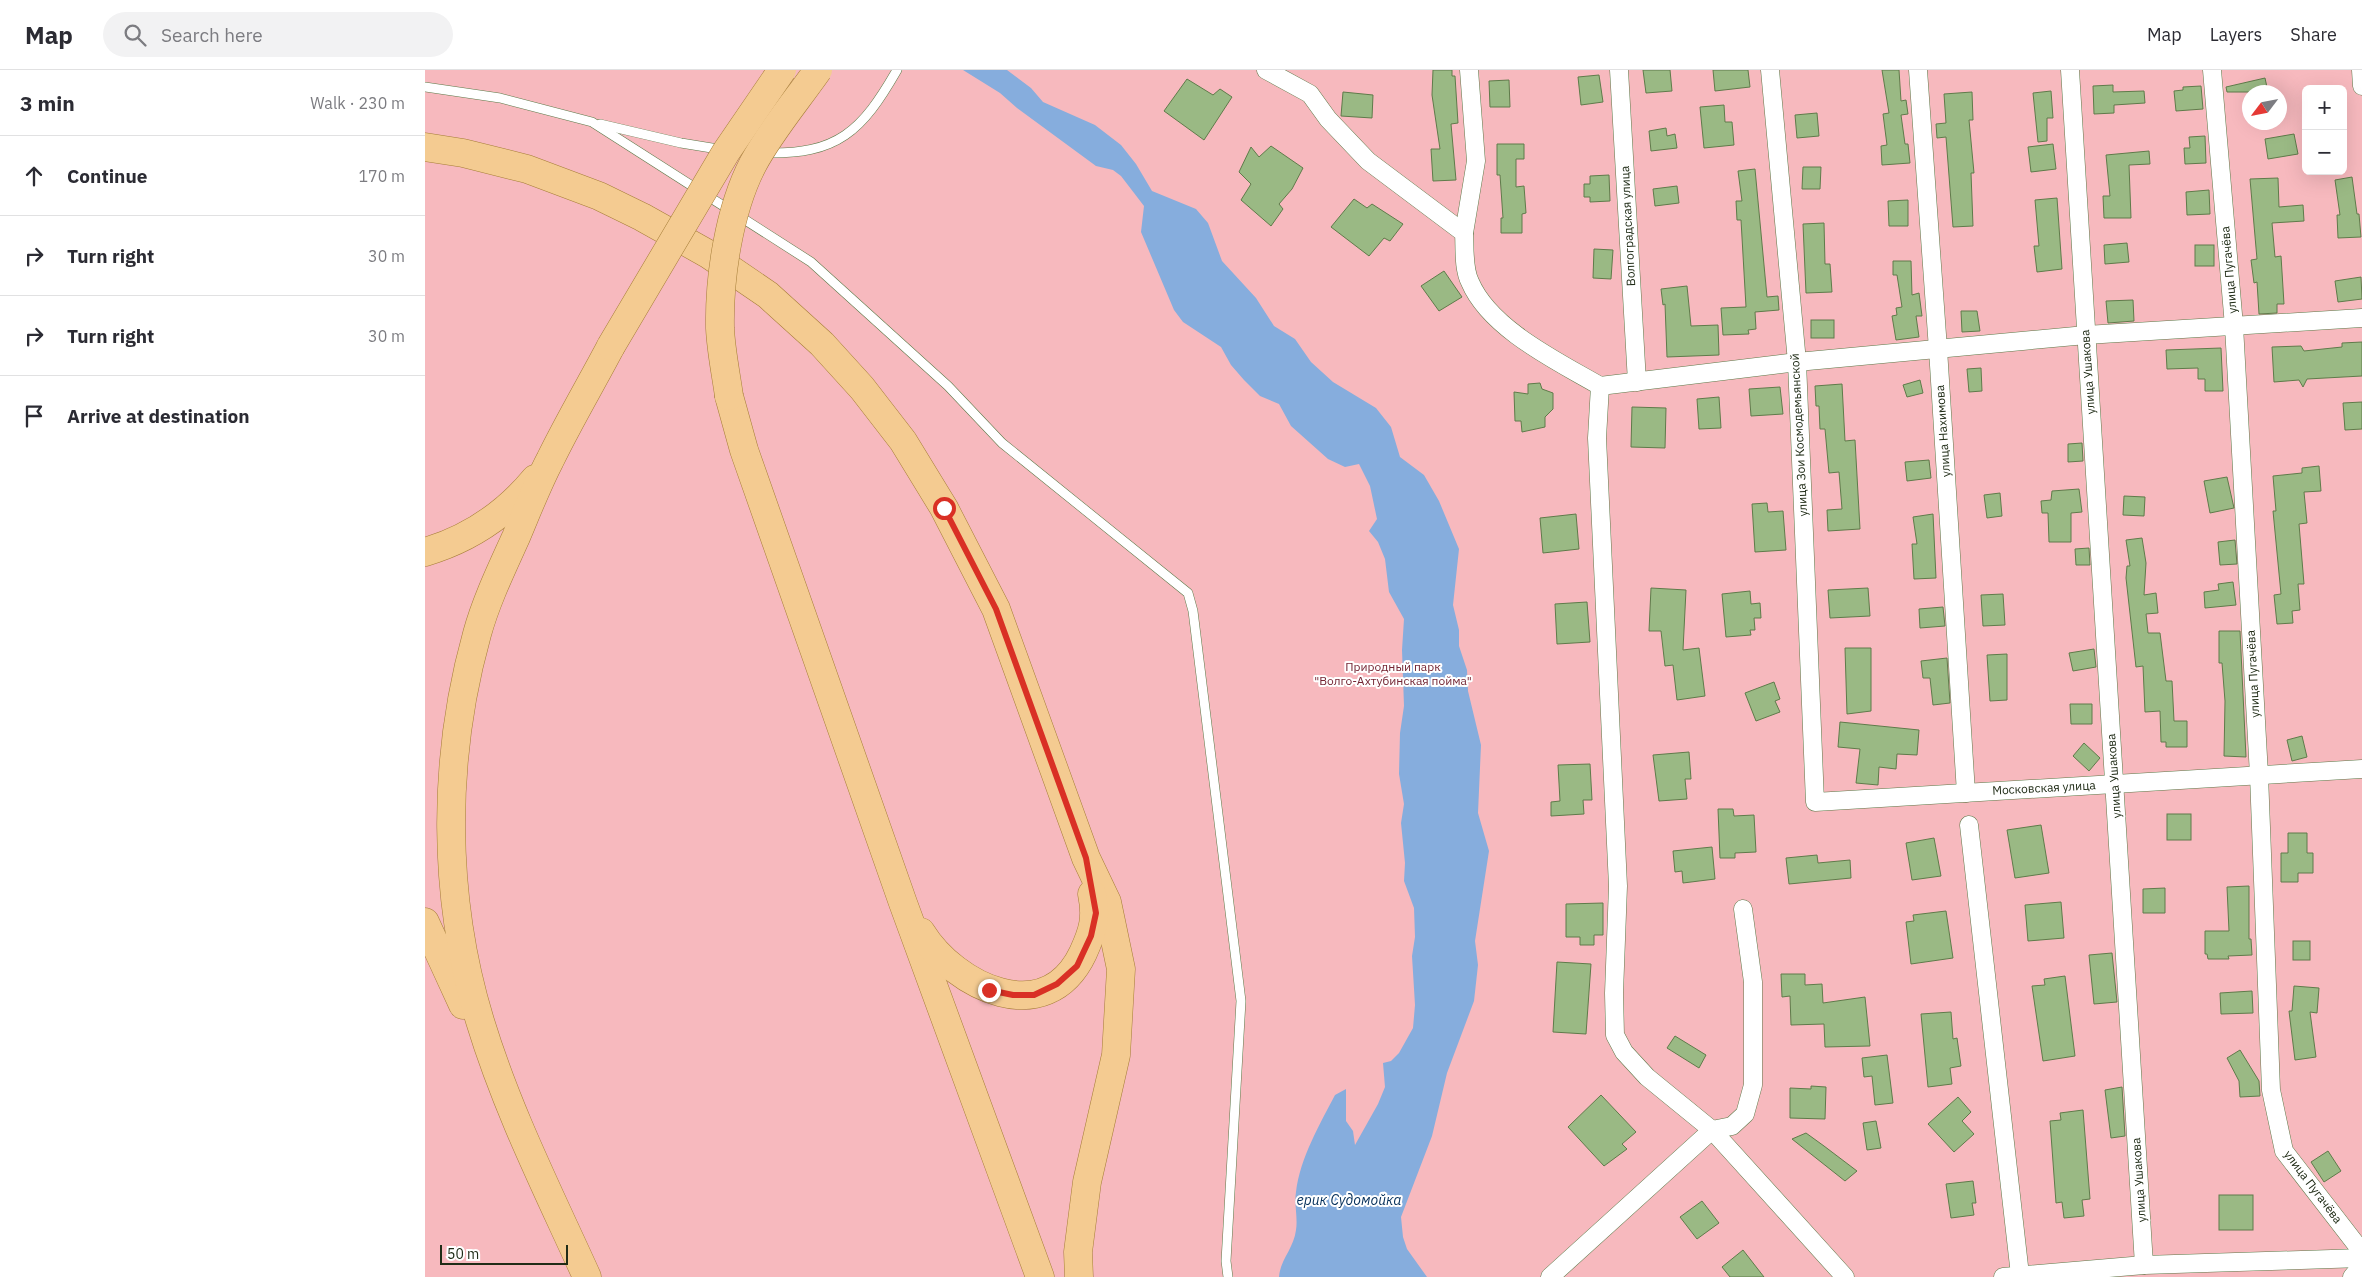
<!DOCTYPE html>
<meta charset="utf-8">
<style>
:root{--surface:#fff;--page:#f2f2f3;--text:#2b2b33;--muted:#7c7c81;--line:#e1e1e2}
body{margin:0;font-family:"IBM Plex Sans",sans-serif;background:var(--page);color:var(--text)}
.controls{position:absolute;right:15px;top:15px;display:grid;overflow:hidden;border-radius:8px;box-shadow:0 5px 20px #0002}
.controls button{width:45px;height:45px;display:grid;place-items:center;padding:0;border:0;border-bottom:1px solid var(--line);background:var(--surface);color:var(--text);font:25px sans-serif}
.compass{position:absolute;left:1817px;top:15px;width:45px;height:45px;border-radius:50%;background:var(--surface);box-shadow:0 5px 20px #0002;rotate:238deg}
.scale{position:absolute;left:15px;bottom:12px;width:128px;box-sizing:border-box;padding-left:5px;border:2px solid #202c17;border-top:0;font-size:14px;line-height:18px;white-space:nowrap;color:#202c17;-webkit-text-stroke:4px #fff;paint-order:stroke}
.stop{position:absolute;width:15px;height:15px;margin:-11px;border:4px solid #d93025;border-radius:50%;background:#fff}
.stop.end{background:#d93025;border-color:#fff;box-shadow:0 1px 5px #0008}
.list{margin:0;padding:0;list-style:none}
h2{display:flex;justify-content:space-between;align-items:center;height:65px;margin:0;padding:0 20px;font-size:21px}
h2 small{font-size:16px;font-weight:400;color:var(--muted)}
.list li{display:grid;grid-template-columns:32px 1fr auto;gap:15px;align-items:center;box-sizing:border-box;height:80px;padding:0 20px;border-top:1px solid var(--line)}
.list b{display:block;font-size:19px;white-space:nowrap}
.list em{font-size:16px;font-style:normal;color:var(--muted)}
.icon{flex:none;width:28px;height:28px;fill:none;stroke:currentColor;stroke-width:2;stroke-linecap:round;stroke-linejoin:round}
.map{position:relative;flex:none;width:1937px;height:1207px;overflow:hidden}
header{display:flex;align-items:center;gap:30px;box-sizing:border-box;height:70px;padding:0 25px;background:var(--surface);border-bottom:1px solid var(--line)}
header strong{font-size:24px}
nav{display:flex;gap:28px;margin-inline-start:auto;font-size:18px}
.search{width:350px;height:45px;background:var(--page);display:flex;align-items:center;gap:12px;box-sizing:border-box;padding:0 18px;border-radius:28px;color:var(--muted);font-size:19px}
main{display:flex}
aside{flex:1;background:var(--surface)}
.map>svg:first-child{display:block}
.green{fill:#f7b9be;fill-rule:evenodd}
.water{fill:#86addd}
.building{fill:#9ab984;stroke:#5f7b4a}
.lines{fill:none;stroke-linecap:round;stroke-linejoin:round}
.lane-casing{stroke:#5d7948;stroke-width:10}
.street-casing{stroke:#5d7948;stroke-width:19}
.primary-casing{stroke:#a57d37;stroke-width:29}
.lane{stroke:#fff;stroke-width:9}
.street{stroke:#fff;stroke-width:18}
.primary{stroke:#f4cb91;stroke-width:28}
.primary-bridge-casing{stroke:#a57d37;stroke-width:29;stroke-linecap:butt}
.primary-bridge{stroke:#f4cb91;stroke-width:28}
.route{stroke:#d93025;stroke-width:6}
.labels{text-anchor:middle;stroke-width:4;stroke-linejoin:round;paint-order:stroke}
.street-label{font-size:12px;fill:#202c17;stroke:#fff}
.park-label{font-size:12px;fill:#742533;stroke:#fff}
.water-label{font-size:14px;font-style:italic;fill:#042f5a;stroke:#fff}
</style>
<header>
<strong>Map</strong>
<div class="search"><svg class="icon" aria-label="search" viewBox="0 0 24 24"><circle cx="10" cy="10" r="6"/><path d="M15 15l6 6"/></svg>Search here</div>
<nav><a>Map</a><a>Layers</a><a>Share</a></nav>
</header>
<main>
<aside>
<h2>3 min<small>Walk · 230 m</small></h2>
<ul class="list">
<li><svg class="icon" aria-label="ahead" viewBox="0 0 24 24"><path d="M12 20V5M6 11l6-6 6 6"/></svg><div><b>Continue</b></div><em>170 m</em></li>
<li><svg class="icon" aria-label="right" viewBox="0 0 24 24"><path d="M7 20v-9h11M14 6l5 5-5 5"/></svg><div><b>Turn right</b></div><em>30 m</em></li>
<li><svg class="icon" aria-label="right" viewBox="0 0 24 24"><path d="M7 20v-9h11M14 6l5 5-5 5"/></svg><div><b>Turn right</b></div><em>30 m</em></li>
<li><svg class="icon" aria-label="arrive" viewBox="0 0 24 24"><path d="M6 21V4h12l-3 4 3 4H6"/></svg><div><b>Arrive at destination</b></div></li>
</ul>
</aside>
<div class="map">
<svg width="1937" height="1207" viewBox="0 0 1937 1207">
<rect width="100%" height="100%" fill="#ccecb6"/>
<path class="green" d="M0,0H1937V1207H0ZM1881,19H1918V101H1881ZM1824,22H1854V52H1824Z"/>
<path class="water" d="M538,0H582L606,18L618,32L670,55L696,75L711,94L727,121L771,139L783,153L797,191L831,228L849,256L870,269L886,292L908,312L951,338L966,357L975,387L999,405L1014,431L1034,479L1028,535L1034,560V576L1042,600L1043,621L1056,675L1053,743L1064,781L1050,871L1053,895L1049,931L1022,1003L1007,1066L976,1147L978,1167L982,1179L1002,1207H854C855,1190 869,1178 871,1160C873,1148 869,1134 871,1122C875,1088 895,1054 910,1025L921,1019V1051L928,1061L930,1075L953,1034L960,1017L958,993L966,991L974,983L988,958L990,935L987,886L990,867L989,838L979,811L980,793L976,753L979,734L974,704L975,663L979,636L977,580L979,549L964,522L960,489L953,472L944,461L952,449L945,416L934,394L920,397L903,389L866,356L854,334L835,326L819,310L806,295L796,277L758,252L749,240L716,162L719,136L696,106L688,100L671,96L592,38L575,23Z"/>
<g class="building">
<polygon points="1008,0 1027,0 1027,6 1030,6 1033,53 1026,54 1031,110 1008,111 1006,79 1015,79 1007,25"/>
<polygon points="1218,0 1245,0 1247,21 1221,23"/>
<polygon points="1288,0 1323,0 1325,17 1290,21"/>
<polygon points="1457,0 1474,0 1476,31 1481,30 1483,44 1476,45 1480,74 1483,74 1485,93 1457,95 1456,76 1462,75 1458,44 1464,43"/>
<polygon points="1174,5 1178,32 1156,35 1153,7"/>
<polygon points="1840,8 1843,22 1802,22 1801,17"/>
<polygon points="762,9 788,25 795,19 807,27 779,70 739,41"/>
<polygon points="1084,10 1085,37 1065,37 1064,11"/>
<polygon points="1688,15 1688,22 1719,21 1720,33 1689,35 1689,43 1669,44 1668,16"/>
<polygon points="1776,16 1778,39 1751,41 1749,21 1758,20 1758,17"/>
<polygon points="1626,21 1628,48 1622,48 1622,71 1613,72 1608,23"/>
<polygon points="918,22 948,25 947,48 916,46"/>
<polygon points="1547,22 1548,50 1544,50 1549,103 1546,103 1548,156 1528,157 1521,67 1512,68 1511,54 1521,53 1519,24"/>
<polygon points="1299,35 1300,52 1307,52 1309,75 1279,78 1275,37"/>
<polygon points="1392,43 1394,66 1372,68 1370,45"/>
<polygon points="1241,58 1242,66 1250,64 1252,78 1226,81 1224,61"/>
<polygon points="1869,64 1873,84 1843,89 1840,69"/>
<polygon points="1780,66 1781,93 1760,94 1759,78 1765,78 1764,67"/>
<polygon points="1072,74 1099,74 1099,89 1091,89 1091,117 1099,116 1101,143 1097,144 1097,163 1076,163 1076,148 1078,148 1075,105 1072,105"/>
<polygon points="1628,74 1631,99 1606,102 1603,77"/>
<polygon points="846,76 878,98 867,119 854,134 858,139 846,156 816,130 826,114 814,102 826,77 834,87"/>
<polygon points="1724,81 1725,94 1704,95 1706,148 1679,148 1678,126 1685,126 1681,85"/>
<polygon points="1378,97 1396,97 1395,119 1377,119"/>
<polygon points="1330,99 1342,227 1353,226 1354,240 1330,242 1331,259 1323,260 1324,264 1298,265 1296,238 1321,237 1316,150 1312,150 1311,131 1317,131 1313,101"/>
<polygon points="1184,105 1185,131 1165,132 1165,127 1159,127 1159,114 1165,114 1165,106"/>
<polygon points="1927,107 1932,144 1934,144 1936,167 1913,168 1912,145 1915,145 1910,110"/>
<polygon points="1853,108 1854,137 1878,135 1879,151 1847,153 1850,187 1856,186 1859,234 1852,234 1852,243 1834,244 1832,212 1829,213 1826,190 1832,189 1825,109"/>
<polygon points="1252,116 1254,133 1230,136 1228,119"/>
<polygon points="1784,120 1785,144 1762,145 1761,122"/>
<polygon points="1632,128 1637,199 1612,202 1609,176 1614,176 1610,130"/>
<polygon points="929,129 942,138 947,134 978,154 965,171 959,168 944,186 906,157"/>
<polygon points="1483,130 1483,156 1464,156 1463,131"/>
<polygon points="1399,153 1400,194 1405,194 1407,222 1381,223 1378,154"/>
<polygon points="1702,173 1704,192 1680,194 1679,175"/>
<rect x="1770" y="175" width="19" height="21"/>
<polygon points="1169,179 1188,180 1186,209 1168,208"/>
<polygon points="1468,191 1486,191 1487,225 1494,223 1497,246 1491,246 1494,267 1471,270 1467,246 1472,245 1471,238 1477,237 1472,205 1468,205"/>
<polygon points="1019,201 1037,227 1014,241 996,216"/>
<polygon points="1936,207 1937,229 1913,232 1910,211"/>
<polygon points="1262,216 1266,256 1293,255 1294,285 1242,287 1240,234 1238,235 1236,219"/>
<polygon points="1708,230 1709,251 1683,253 1681,231"/>
<polygon points="1536,241 1552,241 1555,261 1537,262"/>
<rect x="1386" y="250" width="23" height="18"/>
<polygon points="1937,272 1937,306 1882,309 1878,317 1874,310 1849,312 1847,277 1876,276 1879,281 1917,277 1917,273"/>
<polygon points="1796,278 1798,321 1780,321 1780,309 1773,309 1773,298 1742,299 1741,280"/>
<polygon points="1556,298 1557,321 1544,322 1542,299"/>
<polygon points="1495,310 1498,323 1482,327 1478,315"/>
<polygon points="1115,313 1117,319 1128,323 1128,339 1120,347 1120,357 1097,362 1096,351 1090,351 1089,322 1103,324 1103,314"/>
<polygon points="1417,314 1420,371 1430,370 1435,459 1403,461 1402,440 1417,439 1414,402 1404,403 1400,359 1395,359 1394,336 1391,336 1390,316"/>
<polygon points="1355,317 1358,344 1326,346 1324,319"/>
<polygon points="1294,327 1296,358 1274,359 1272,329"/>
<polygon points="1937,332 1937,359 1920,360 1918,333"/>
<polygon points="1207,337 1241,338 1240,378 1206,377"/>
<polygon points="1657,373 1658,391 1643,392 1643,374"/>
<polygon points="1504,390 1506,408 1482,411 1480,392"/>
<polygon points="1894,396 1896,421 1879,422 1882,453 1874,454 1879,514 1873,514 1875,540 1867,541 1868,553 1852,554 1849,525 1856,524 1848,441 1851,441 1848,406 1877,403 1877,398"/>
<polygon points="1802,407 1809,438 1785,443 1779,411"/>
<polygon points="1654,419 1657,442 1646,443 1646,472 1624,472 1623,443 1617,443 1616,431 1626,430 1627,421"/>
<polygon points="1575,423 1577,446 1562,448 1559,425"/>
<polygon points="1699,426 1720,427 1719,446 1698,445"/>
<polygon points="1342,433 1343,442 1358,441 1361,480 1330,482 1327,434"/>
<polygon points="1151,444 1154,479 1118,483 1115,448"/>
<polygon points="1508,444 1511,508 1489,509 1487,474 1492,474 1488,447"/>
<polygon points="1717,468 1721,493 1719,525 1731,523 1733,543 1721,544 1723,563 1735,563 1741,611 1747,611 1749,651 1762,651 1762,677 1741,677 1741,672 1736,672 1735,641 1720,642 1718,596 1711,597 1701,508 1702,496 1705,496 1701,470"/>
<polygon points="1810,470 1812,494 1795,495 1793,472"/>
<polygon points="1664,478 1665,495 1651,495 1650,479"/>
<polygon points="1808,512 1811,535 1780,538 1779,522 1794,520 1793,514"/>
<polygon points="1226,518 1261,520 1258,580 1274,578 1280,626 1252,630 1248,595 1240,596 1236,561 1224,561"/>
<polygon points="1443,518 1445,546 1405,548 1403,520"/>
<polygon points="1325,521 1326,534 1335,533 1336,548 1329,548 1330,560 1325,560 1326,565 1301,567 1297,524"/>
<polygon points="1578,524 1580,555 1558,556 1556,525"/>
<polygon points="1162,532 1165,572 1132,574 1130,534"/>
<polygon points="1518,537 1520,556 1495,558 1494,539"/>
<polygon points="1794,561 1815,561 1821,687 1799,686 1800,631 1797,593 1794,593"/>
<polygon points="1420,578 1446,578 1446,641 1422,644"/>
<polygon points="1669,579 1671,597 1648,601 1644,583"/>
<polygon points="1582,584 1582,630 1565,631 1562,585"/>
<polygon points="1522,588 1525,633 1508,635 1505,608 1498,608 1496,591"/>
<polygon points="1349,612 1355,629 1350,631 1355,642 1331,651 1320,623"/>
<polygon points="1645,634 1667,634 1667,654 1646,654"/>
<polygon points="1415,652 1494,660 1492,685 1472,684 1471,699 1454,697 1453,715 1431,713 1435,679 1413,677"/>
<polygon points="1877,666 1882,687 1867,691 1862,670"/>
<polygon points="1659,673 1675,688 1664,701 1648,686"/>
<polygon points="1264,682 1266,709 1260,709 1262,729 1234,731 1228,685"/>
<polygon points="1165,694 1167,730 1158,730 1159,744 1126,746 1126,732 1135,731 1133,695"/>
<polygon points="1293,739 1308,739 1309,746 1329,745 1331,782 1310,783 1310,788 1295,788"/>
<rect x="1742" y="744" width="24" height="26"/>
<polygon points="1616,755 1624,803 1590,808 1582,760"/>
<polygon points="1863,763 1882,763 1882,783 1888,783 1888,803 1873,803 1873,812 1856,812 1856,783 1863,783"/>
<polygon points="1509,768 1516,806 1487,810 1481,773"/>
<polygon points="1287,777 1290,809 1258,813 1257,801 1250,802 1248,781"/>
<polygon points="1392,785 1393,793 1425,790 1426,808 1364,814 1361,788"/>
<polygon points="1824,816 1824,869 1826,869 1827,885 1803,886 1804,889 1783,889 1782,884 1780,884 1780,861 1804,861 1802,817"/>
<polygon points="1740,818 1740,843 1718,843 1718,819"/>
<polygon points="1636,832 1639,868 1603,871 1600,835"/>
<polygon points="1178,833 1178,865 1169,865 1169,875 1155,875 1155,867 1141,867 1141,834"/>
<polygon points="1521,841 1528,888 1486,894 1481,852 1489,851 1488,845"/>
<rect x="1868" y="871" width="17" height="19"/>
<polygon points="1687,883 1692,932 1669,934 1664,885"/>
<polygon points="1132,892 1166,894 1161,964 1128,962"/>
<polygon points="1356,904 1380,904 1380,915 1397,914 1398,933 1440,927 1445,976 1400,977 1399,954 1366,955 1365,926 1357,927"/>
<polygon points="1640,906 1650,986 1618,991 1607,916 1620,915 1619,909"/>
<polygon points="1869,916 1894,918 1892,943 1885,942 1891,987 1870,990 1864,941 1867,941"/>
<polygon points="1827,921 1828,943 1796,944 1795,923"/>
<polygon points="1526,942 1528,969 1532,968 1536,996 1525,998 1527,1014 1503,1017 1496,944"/>
<polygon points="1250,966 1281,985 1274,998 1242,978"/>
<polygon points="1815,980 1834,1011 1835,1026 1815,1027 1814,1011 1802,988"/>
<polygon points="1462,985 1468,1033 1450,1035 1447,1006 1439,1007 1437,988"/>
<polygon points="1386,1016 1401,1017 1400,1049 1365,1048 1365,1018 1386,1019"/>
<polygon points="1697,1017 1700,1066 1686,1068 1680,1020"/>
<polygon points="1176,1025 1211,1062 1197,1074 1202,1079 1179,1096 1143,1057"/>
<polygon points="1533,1027 1546,1042 1537,1051 1549,1064 1529,1082 1503,1054"/>
<polygon points="1658,1040 1665,1129 1657,1130 1659,1146 1639,1148 1637,1132 1631,1133 1625,1051 1636,1050 1635,1043"/>
<polygon points="1451,1051 1456,1078 1442,1080 1438,1053"/>
<polygon points="1381,1063 1399,1076 1432,1101 1420,1111 1367,1069"/>
<polygon points="1903,1081 1916,1101 1899,1112 1886,1092"/>
<polygon points="1548,1111 1551,1133 1547,1133 1549,1145 1526,1148 1521,1114"/>
<rect x="1794" y="1125" width="34" height="35"/>
<polygon points="1277,1131 1294,1153 1272,1169 1255,1147"/>
<polygon points="1318,1180 1339,1207 1305,1207 1297,1197"/>
</g>
<g class="lines">
<defs>
<g id="lane">
<polyline points="0,17 75,28 167,52 386,192 523,316 577,373 763,523 768,541 816,931 801,1191 803,1207"/>
<polyline points="175,54 256,73 299,80"/>
<path d="M339,83C413,85 437,61 472,0"/>
</g>
<g id="street">
<path d="M841,0L885,24L903,49L943,91L1039,163C1040,178 1038,198 1045,212C1065,259 1132,291 1175,316L1172,368L1193,816L1189,923L1190,965L1199,982L1222,1007L1287,1060L1420,1207"/>
<polyline points="1194,0 1212,312"/>
<polyline points="1345,0 1372,292 1390,732 1937,699"/>
<polyline points="1493,0 1513,279 1541,723"/>
<polyline points="1645,0 1719,1195 1937,1188"/>
<polyline points="1787,0 1809,256 1834,705 1846,1020 1859,1081 1937,1182"/>
<polyline points="1936,0 1937,16"/>
<polyline points="1039,163 1051,91 1044,0"/>
<polyline points="1175,316 1372,292 1661,265 1937,248"/>
<polyline points="1544,755 1595,1205"/>
<polyline points="1125,1207 1287,1060 1307,1056 1320,1044 1328,1015 1328,912 1318,839"/>
<polyline points="1578,1207 1719,1195"/>
<polyline points="1927,1207 1937,1195"/>
</g>
<g id="primary">
<polyline points="0,77 38,83 102,99 174,126 217,147 283,184 343,225 397,274 437,318 478,371 519,438 571,539 661,788 682,832 696,899 691,985 662,1112 653,1182 654,1207"/>
<polyline points="304,326 319,380 478,833 615,1207"/>
<path d="M0,482C44,469 81,444 110,409"/>
<polyline points="0,852 38,935"/>
<path d="M496,862C530,917 621,961 658,883C668,861 672,848 667,824"/>
<path d="M162,1207C124,1123 82,1040 55,951C17,826 17,689 52,564C61,531 77,498 91,467C102,441 112,415 125,390C144,351 166,314 186,276"/>
</g>
</defs>
<use href="#lane" class="lane-casing"/>
<use href="#street" class="street-casing"/>
<use href="#primary" class="primary-casing"/>
<use href="#lane" class="lane"/>
<use href="#street" class="street"/>
<use href="#primary" class="primary"/>
<defs>
<g id="primary-bridge">
<polyline points="186,276 301,82 357,0"/>
<path d="M304,326C301,304 296,281 295,258C294,207 304,140 328,94C345,62 372,30 393,0"/>
</g>
</defs>
<use href="#primary-bridge" class="primary-bridge-casing"/>
<use href="#primary-bridge" class="primary-bridge"/>
</g>
<g class="lines">
<polyline class="route" points="519,438 571,539 661,788 671,843 666,866 652,896 632,914 609,925 588,925 564,920"/>
</g>
<g class="labels">
<g class="street-label">
<text transform="translate(1203 156) rotate(-93)" y="4">Волгоградская улица</text>
<text transform="translate(1804 200) rotate(-95)" y="4">улица Пугачёва</text>
<text transform="translate(1663 302) rotate(-94)" y="4">улица Ушакова</text>
<text transform="translate(1518 361) rotate(-94)" y="4">улица Нахимова</text>
<text transform="translate(1374 365) rotate(-93)" y="4">улица Зои Космодемьянской</text>
<text transform="translate(1828 604) rotate(-93)" y="4">улица Пугачёва</text>
<text transform="translate(1689 706) rotate(-94)" y="4">улица Ушакова</text>
<text transform="translate(1619 718) rotate(-3)" y="4">Московская улица</text>
<text transform="translate(1714 1110) rotate(-94)" y="4">улица Ушакова</text>
<text transform="translate(1888 1117) rotate(53)" y="4">улица Пугачёва</text>
</g>
<g class="park-label">
<text x="968" y="601">Природный парк<tspan x="968" dy="14">"Волго-Ахтубинская пойма"</tspan></text>
</g>
<g class="water-label">
<text x="924" y="1135">ерик Судомойка</text>
</g>
</g>
</svg>
<div class="controls">
<button>+</button>
<button>−</button>
</div>
<svg class="compass" viewBox="-18 -18 36 36"><path d="M0-13l5 13h-10z" fill="#e53935"/><path d="M0 13l5-13h-10z" fill="#7c7c81"/></svg>
<div class="scale">50 m</div>
<div class="stop" style="left:519px;top:438px"></div>
<div class="stop end" style="left:564px;top:920px"></div>
</div>
</main>
